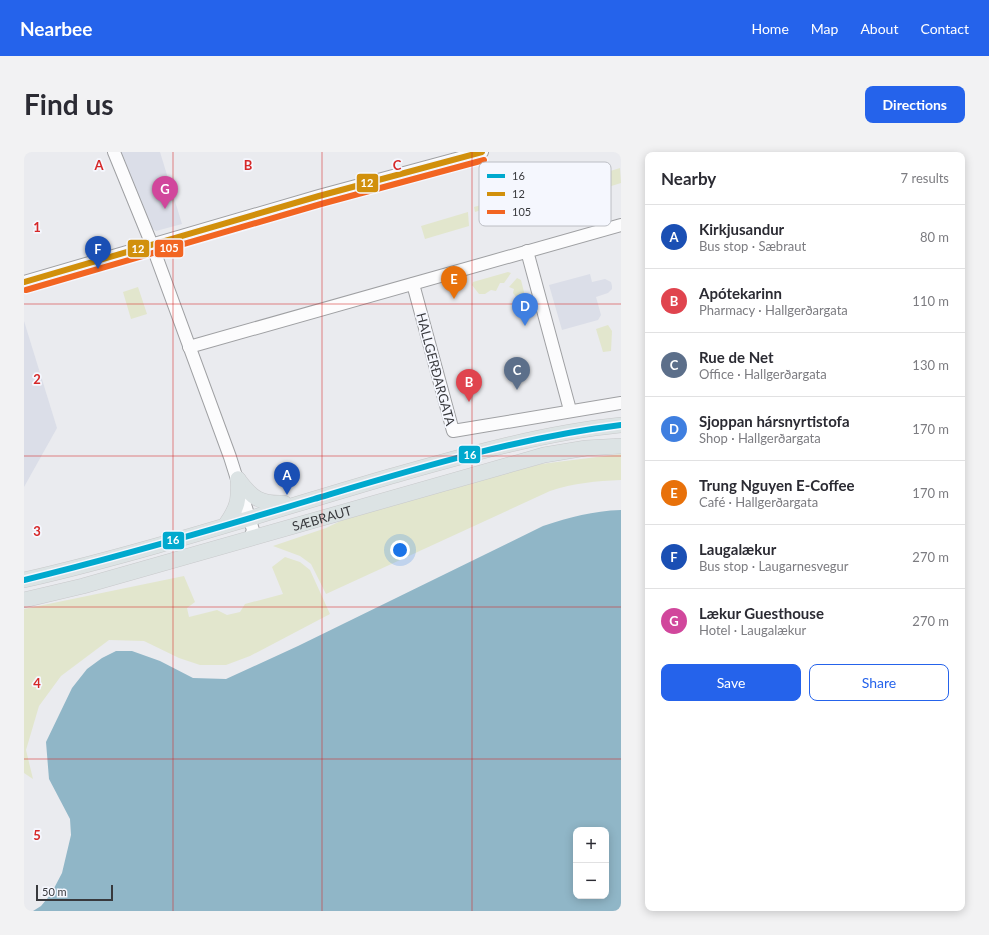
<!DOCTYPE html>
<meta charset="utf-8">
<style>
:root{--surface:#fff;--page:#f2f2f3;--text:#2b2b33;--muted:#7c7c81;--line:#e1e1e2;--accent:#2563eb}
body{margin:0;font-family:Lato,sans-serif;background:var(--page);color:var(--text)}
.controls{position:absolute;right:12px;bottom:12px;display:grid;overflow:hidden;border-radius:8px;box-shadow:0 2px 10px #0003}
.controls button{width:36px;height:36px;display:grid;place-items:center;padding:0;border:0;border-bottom:1px solid var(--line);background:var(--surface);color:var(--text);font:20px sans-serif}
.scale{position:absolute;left:12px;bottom:10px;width:77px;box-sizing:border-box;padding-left:4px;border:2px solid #38393d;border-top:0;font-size:11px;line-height:14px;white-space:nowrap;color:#38393d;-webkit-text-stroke:3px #f5f7fe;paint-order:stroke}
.you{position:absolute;left:376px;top:398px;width:14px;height:14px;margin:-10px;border:3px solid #fff;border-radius:50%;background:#1a73e8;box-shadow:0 0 0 6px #1a73e833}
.badge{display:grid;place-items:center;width:26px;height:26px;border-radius:50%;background:var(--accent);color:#fff;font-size:13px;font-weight:700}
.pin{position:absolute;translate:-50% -33px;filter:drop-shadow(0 1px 2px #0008)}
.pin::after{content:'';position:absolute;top:21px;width:14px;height:12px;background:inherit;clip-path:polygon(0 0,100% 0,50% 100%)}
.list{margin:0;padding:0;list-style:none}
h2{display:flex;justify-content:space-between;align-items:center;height:52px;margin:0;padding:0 16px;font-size:17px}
h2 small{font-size:13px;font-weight:400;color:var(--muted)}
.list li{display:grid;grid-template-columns:26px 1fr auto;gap:12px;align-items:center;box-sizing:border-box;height:64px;padding:0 16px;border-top:1px solid var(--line)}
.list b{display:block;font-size:15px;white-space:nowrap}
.list p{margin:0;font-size:13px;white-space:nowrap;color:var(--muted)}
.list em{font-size:13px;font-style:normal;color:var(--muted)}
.actions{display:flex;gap:8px;padding:12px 16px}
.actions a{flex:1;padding:9px 0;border:1px solid var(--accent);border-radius:8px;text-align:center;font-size:14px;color:var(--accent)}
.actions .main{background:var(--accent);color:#fff}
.map{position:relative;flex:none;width:597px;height:759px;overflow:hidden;border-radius:8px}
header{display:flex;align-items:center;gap:24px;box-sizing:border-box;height:56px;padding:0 20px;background:var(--accent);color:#fff}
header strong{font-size:19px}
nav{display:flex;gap:22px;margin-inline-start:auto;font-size:14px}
.intro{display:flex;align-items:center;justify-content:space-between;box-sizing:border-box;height:96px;padding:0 24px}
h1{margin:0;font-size:28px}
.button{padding:10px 18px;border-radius:8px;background:var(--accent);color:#fff;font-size:14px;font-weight:700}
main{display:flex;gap:24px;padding:0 24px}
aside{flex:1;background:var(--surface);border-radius:8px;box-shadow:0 2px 10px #0003}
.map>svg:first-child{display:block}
.built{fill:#dbdee8}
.green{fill:#e2e6cd}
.water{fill:#90b6c7;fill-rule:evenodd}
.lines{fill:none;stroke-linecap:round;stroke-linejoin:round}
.minor-casing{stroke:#9fa0a3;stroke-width:14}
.major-casing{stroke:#c8c9cb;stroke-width:16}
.minor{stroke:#fcfcfd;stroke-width:12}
.major{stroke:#dce3e4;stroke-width:15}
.bus-1-casing{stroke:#f5f7fe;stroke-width:9}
.bus-2-casing{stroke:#f5f7fe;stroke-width:9}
.bus-3-casing{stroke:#f5f7fe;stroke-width:9}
.bus-1{stroke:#00a9ce;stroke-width:6}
.bus-2{stroke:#d1900c;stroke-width:6}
.bus-3{stroke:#f26522;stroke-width:6}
.grid{fill:none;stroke:#d62828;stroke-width:1;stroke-opacity:0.55}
.labels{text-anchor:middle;stroke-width:3.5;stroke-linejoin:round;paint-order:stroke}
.street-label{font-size:13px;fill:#38393d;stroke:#f5f7fe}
.key{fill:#f5f7fe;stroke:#bcbec4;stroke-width:1}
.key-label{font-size:11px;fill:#38393d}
.grid-label{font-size:13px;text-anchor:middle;font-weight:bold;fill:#d62828;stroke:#f5f7fe;stroke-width:3.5;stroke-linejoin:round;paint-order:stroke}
.line-badge{stroke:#f5f7fe;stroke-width:1.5}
.badge-label{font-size:11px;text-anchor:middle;font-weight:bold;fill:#fff}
</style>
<header>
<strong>Nearbee</strong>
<nav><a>Home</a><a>Map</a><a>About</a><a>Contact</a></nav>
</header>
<div class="intro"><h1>Find us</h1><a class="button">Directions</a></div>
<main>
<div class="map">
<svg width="597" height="759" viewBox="0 0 597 759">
<rect width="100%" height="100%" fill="#eaebef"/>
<g class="built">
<polygon points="93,0 136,0 158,72 132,79 123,73"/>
<polygon points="566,122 568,130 581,127 587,130 588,134 588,137 584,141 572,145 577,163 574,168 538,178 525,133"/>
<polygon points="0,169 33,276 0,335"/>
</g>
<g class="green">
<polygon points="596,16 597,31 552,45 548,31"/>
<polygon points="485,45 492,67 478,71 472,53 451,60 450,55"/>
<polygon points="444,60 445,74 401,87 397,74"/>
<polygon points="484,120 487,121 480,131 476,131 472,139 467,138 461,142 455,142 448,133 449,130"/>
<polygon points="493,126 497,128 501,144 500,146 492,145 489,141 490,137 485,135"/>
<polygon points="114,135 123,162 107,167 99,140"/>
<polygon points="584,173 588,179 587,199 579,200 572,177"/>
<path d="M597,302V328C572,329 550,331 526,339L302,442L287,412L276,404L249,394L302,376L329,363L465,324L517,312Z"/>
<polygon points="261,405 276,410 286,418 306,462 226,504 202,513 176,513 155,506 120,489 85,488 37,524 15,554 2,598 9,627 0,621 0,457 160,424 171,450 163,456 165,465 193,458 203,463 216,460 221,452 259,442 248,415"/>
</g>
<path class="water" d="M597,358V759H9L17,754L27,742L38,721L47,683L46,667L25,627L22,590L48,536L63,517L78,506L92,499H108L136,509L169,526L202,527L274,494L519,374C547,365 568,359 597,358ZM552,678H582V744H552Z"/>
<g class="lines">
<defs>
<g id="minor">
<polyline points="90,0 128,93 206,305 229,378 226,386"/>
<polyline points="503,99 546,258"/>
<polyline points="0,130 295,44 458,0"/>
<polyline points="389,132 429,279 597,251"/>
<polyline points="165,195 597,73"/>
</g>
<g id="major">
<path d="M214,327C228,346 236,352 260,351"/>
<path d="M202,372C214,355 215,348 214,327"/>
<path d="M0,428C122,400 241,361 361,326C439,304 517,281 597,273"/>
<path id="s1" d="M0,448L59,434L520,303L562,296L597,294"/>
</g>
</defs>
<use href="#minor" class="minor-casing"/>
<use href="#major" class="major-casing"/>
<use href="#minor" class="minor"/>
<use href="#major" class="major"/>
<defs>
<path id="bus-1" d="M0,428C98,404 194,376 290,347C391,317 492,286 597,273"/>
<polyline id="bus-2" points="0,130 295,44 458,0"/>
<polyline id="bus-3" points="2,138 297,52 460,8"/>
</defs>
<use href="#bus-1" class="bus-1-casing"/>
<use href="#bus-2" class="bus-2-casing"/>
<use href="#bus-3" class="bus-3-casing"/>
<use href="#bus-1" class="bus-1"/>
<use href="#bus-2" class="bus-2"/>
<use href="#bus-3" class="bus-3"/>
</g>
<path class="grid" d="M149,0V759M298,0V759M448,0V759M0,152H597M0,304H597M0,455H597M0,607H597"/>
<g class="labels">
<g class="street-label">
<text transform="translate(412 217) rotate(75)" y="5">HALLGERÐARGATA</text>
<text dy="5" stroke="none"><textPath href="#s1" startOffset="309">SÆBRAUT</textPath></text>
</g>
</g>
<rect x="455" y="10" width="132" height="64" rx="6" class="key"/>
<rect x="463" y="22" width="18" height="4" fill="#00a9ce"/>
<rect x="463" y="40" width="18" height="4" fill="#d1900c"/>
<rect x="463" y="58" width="18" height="4" fill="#f26522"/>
<g class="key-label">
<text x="488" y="28">16</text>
<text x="488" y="46">12</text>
<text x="488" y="64">105</text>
</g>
<g class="grid-label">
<text x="75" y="18">A</text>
<text x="224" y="18">B</text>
<text x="373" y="18">C</text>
<text x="13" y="80">1</text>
<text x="13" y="232">2</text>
<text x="13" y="384">3</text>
<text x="13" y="536">4</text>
<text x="13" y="688">5</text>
</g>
<g class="line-badge">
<rect x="332" y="21" width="23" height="20" rx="4" fill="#d1900c"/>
<rect x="130" y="87" width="30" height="19" rx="4" fill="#f26522"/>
<rect x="103" y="87" width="23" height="19" rx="4" fill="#d1900c"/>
<rect x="434" y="293" width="23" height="19" rx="4" fill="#00a9ce"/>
<rect x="138" y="379" width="23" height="19" rx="4" fill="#00a9ce"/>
</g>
<g class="badge-label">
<text x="343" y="35">12</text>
<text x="145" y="100">105</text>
<text x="114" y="101">12</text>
<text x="446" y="307">16</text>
<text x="149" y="392">16</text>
</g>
</svg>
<div class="controls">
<button>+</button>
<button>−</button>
</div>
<div class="scale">50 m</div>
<div class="you"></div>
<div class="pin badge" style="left:263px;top:343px;background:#1a4fb4">A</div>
<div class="pin badge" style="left:445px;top:250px;background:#e0444e">B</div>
<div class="pin badge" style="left:493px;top:238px;background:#5c6f8a">C</div>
<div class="pin badge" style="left:501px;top:174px;background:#3f7fe0">D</div>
<div class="pin badge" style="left:430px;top:147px;background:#e8710a">E</div>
<div class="pin badge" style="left:74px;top:117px;background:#1a4fb4">F</div>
<div class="pin badge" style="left:141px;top:57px;background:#d1479c">G</div>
</div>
<aside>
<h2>Nearby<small>7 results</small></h2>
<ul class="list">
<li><span class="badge" style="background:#1a4fb4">A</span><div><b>Kirkjusandur</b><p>Bus stop · Sæbraut</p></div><em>80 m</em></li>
<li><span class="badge" style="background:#e0444e">B</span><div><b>Apótekarinn</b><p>Pharmacy · Hallgerðargata</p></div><em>110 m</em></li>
<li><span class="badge" style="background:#5c6f8a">C</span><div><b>Rue de Net</b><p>Office · Hallgerðargata</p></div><em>130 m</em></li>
<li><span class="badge" style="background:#3f7fe0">D</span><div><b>Sjoppan hársnyrtistofa</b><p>Shop · Hallgerðargata</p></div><em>170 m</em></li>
<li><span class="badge" style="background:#e8710a">E</span><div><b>Trung Nguyen E-Coffee</b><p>Café · Hallgerðargata</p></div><em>170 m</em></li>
<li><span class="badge" style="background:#1a4fb4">F</span><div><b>Laugalækur</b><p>Bus stop · Laugarnesvegur</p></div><em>270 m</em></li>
<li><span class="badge" style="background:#d1479c">G</span><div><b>Lækur Guesthouse</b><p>Hotel · Laugalækur</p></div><em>270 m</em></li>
</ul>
<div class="actions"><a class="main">Save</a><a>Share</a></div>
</aside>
</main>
